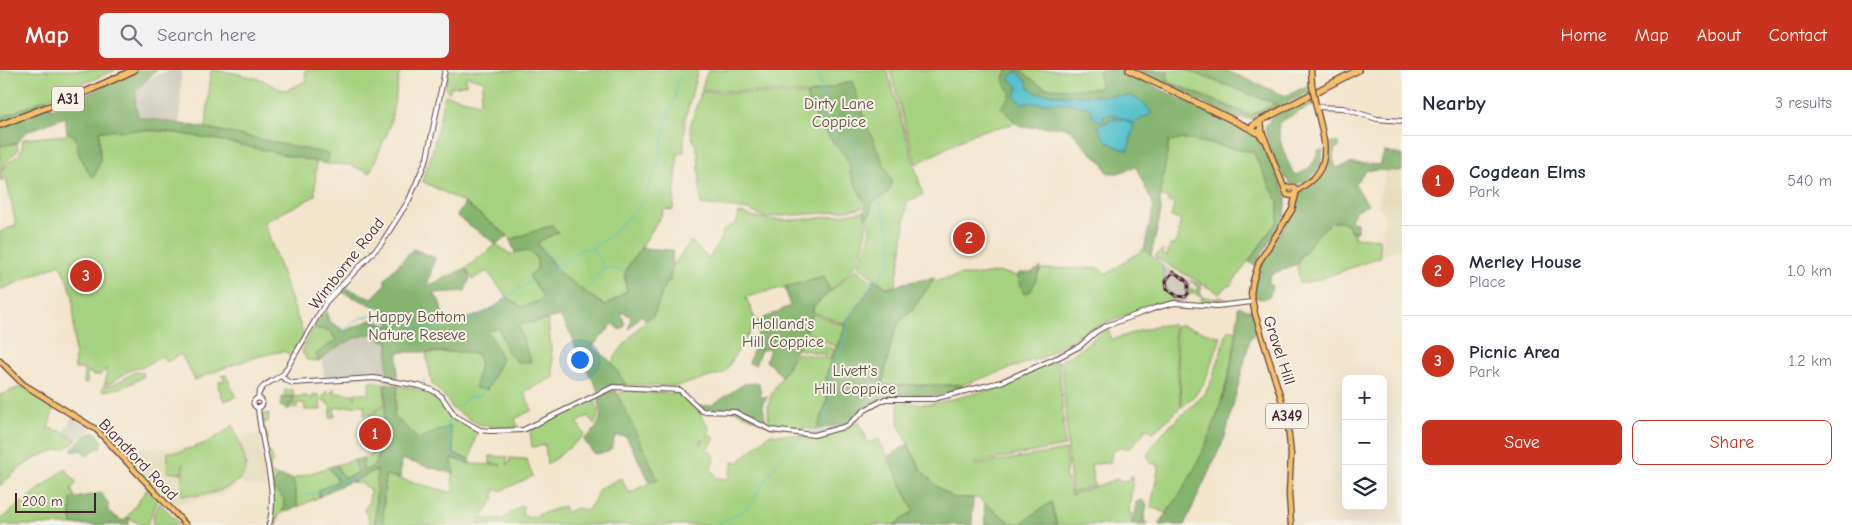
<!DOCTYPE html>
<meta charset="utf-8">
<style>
:root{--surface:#fff;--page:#f2f2f3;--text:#1f2937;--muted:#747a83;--line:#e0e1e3;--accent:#c8321e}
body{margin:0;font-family:"Comic Neue",sans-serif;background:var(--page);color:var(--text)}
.controls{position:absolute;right:15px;bottom:15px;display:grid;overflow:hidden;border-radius:8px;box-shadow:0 5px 20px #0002}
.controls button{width:45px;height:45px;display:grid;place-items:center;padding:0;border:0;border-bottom:1px solid var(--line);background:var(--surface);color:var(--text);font:25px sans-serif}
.scale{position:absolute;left:15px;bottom:12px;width:81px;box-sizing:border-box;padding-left:5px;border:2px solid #4a1f2b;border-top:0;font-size:14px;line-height:18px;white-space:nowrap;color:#4a1f2b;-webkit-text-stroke:4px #f7f3e8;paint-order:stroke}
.you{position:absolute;left:579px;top:289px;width:18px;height:18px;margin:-12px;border:4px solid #fff;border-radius:50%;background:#1a73e8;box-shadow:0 0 0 8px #1a73e833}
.badge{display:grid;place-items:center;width:32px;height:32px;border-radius:50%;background:var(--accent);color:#fff;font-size:16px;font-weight:700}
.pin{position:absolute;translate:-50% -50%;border:2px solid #fff;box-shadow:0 1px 5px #0006}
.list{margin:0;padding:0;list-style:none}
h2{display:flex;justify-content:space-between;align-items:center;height:65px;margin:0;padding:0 20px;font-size:21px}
h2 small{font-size:16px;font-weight:400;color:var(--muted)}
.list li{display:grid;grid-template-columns:32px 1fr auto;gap:15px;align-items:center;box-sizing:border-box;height:90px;padding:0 20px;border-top:1px solid var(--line)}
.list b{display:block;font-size:19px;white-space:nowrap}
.list p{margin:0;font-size:16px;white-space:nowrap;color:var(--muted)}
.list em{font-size:16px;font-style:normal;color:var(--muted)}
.actions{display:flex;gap:10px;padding:15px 20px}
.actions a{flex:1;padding:11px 0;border:1px solid var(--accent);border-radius:8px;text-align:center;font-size:18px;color:var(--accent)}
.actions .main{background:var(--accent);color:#fff}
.icon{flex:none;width:28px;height:28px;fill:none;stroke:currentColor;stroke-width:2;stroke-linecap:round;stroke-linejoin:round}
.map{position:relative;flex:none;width:1402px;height:455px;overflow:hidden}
header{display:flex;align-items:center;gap:30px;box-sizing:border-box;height:70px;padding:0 25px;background:var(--accent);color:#fff}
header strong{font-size:24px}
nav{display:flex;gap:28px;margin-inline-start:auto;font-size:18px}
.search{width:350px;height:45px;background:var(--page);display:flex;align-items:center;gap:12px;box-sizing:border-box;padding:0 18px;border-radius:8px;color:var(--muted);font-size:19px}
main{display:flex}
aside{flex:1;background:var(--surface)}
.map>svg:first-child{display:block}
.built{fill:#e5dbba}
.industrial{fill:#c7c5b8}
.green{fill:#a5d27f;stroke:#787855}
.forest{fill:#84b46e;stroke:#676a4c}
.water{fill:#54c1cd;stroke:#4f707c}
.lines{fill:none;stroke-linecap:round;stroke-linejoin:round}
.stream{stroke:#54c1cd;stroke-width:1}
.minor-casing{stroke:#633d43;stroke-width:6}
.major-casing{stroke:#633d43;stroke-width:7}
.highway-casing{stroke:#633d43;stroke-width:8}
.minor{stroke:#fff;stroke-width:4}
.major{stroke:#f4c16b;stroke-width:4.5}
.highway{stroke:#f4c16b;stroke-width:5.5}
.rail-casing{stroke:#4a1f2b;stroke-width:3}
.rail{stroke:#f7f3e8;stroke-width:1;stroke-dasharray:4;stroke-linecap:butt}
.major-bridge-casing{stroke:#633d43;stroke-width:7;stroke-linecap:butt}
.major-bridge{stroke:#f4c16b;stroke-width:4.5}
.labels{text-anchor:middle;stroke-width:4;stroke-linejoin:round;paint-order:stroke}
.shield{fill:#f7f3e8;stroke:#7e5f64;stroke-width:1}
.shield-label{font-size:15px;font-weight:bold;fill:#4a1f2b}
.park-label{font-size:16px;fill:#614c40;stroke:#f7f3e8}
.street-label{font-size:16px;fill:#4a1f2b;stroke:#f7f3e8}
</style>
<header>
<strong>Map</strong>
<div class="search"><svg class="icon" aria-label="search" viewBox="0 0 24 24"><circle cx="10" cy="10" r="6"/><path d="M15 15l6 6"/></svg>Search here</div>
<nav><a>Home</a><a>Map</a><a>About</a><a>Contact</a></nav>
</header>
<main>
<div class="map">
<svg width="1402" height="455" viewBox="0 0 1402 455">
<rect width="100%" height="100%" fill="#f7f3e8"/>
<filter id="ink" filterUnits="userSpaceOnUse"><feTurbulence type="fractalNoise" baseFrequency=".02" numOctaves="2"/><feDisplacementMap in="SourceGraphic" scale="10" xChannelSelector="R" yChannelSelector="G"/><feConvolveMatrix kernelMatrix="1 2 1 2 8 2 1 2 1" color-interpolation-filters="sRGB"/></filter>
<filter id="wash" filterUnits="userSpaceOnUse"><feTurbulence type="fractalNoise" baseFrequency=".0096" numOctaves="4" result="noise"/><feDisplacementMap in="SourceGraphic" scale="20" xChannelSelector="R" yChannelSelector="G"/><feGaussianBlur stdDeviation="1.12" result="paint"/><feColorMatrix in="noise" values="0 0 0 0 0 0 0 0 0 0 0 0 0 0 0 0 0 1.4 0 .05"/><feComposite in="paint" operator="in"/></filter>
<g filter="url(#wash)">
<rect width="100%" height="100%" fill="#f2e5cc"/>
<g class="built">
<polygon points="1388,83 1402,85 1402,178 1380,186 1384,147 1382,139 1378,137"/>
<polygon points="233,354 238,369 259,363 266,418 247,416 240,411 231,420 223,424 190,432 170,433 165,431 120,380 120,377 124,376 168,379 194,377 214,368"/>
</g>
<g class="industrial">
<polygon points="169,0 181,0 180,54 137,47 135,32 136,19 150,9"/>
<polygon points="1162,195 1191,211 1188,230 1185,232 1174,231 1166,219"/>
<polygon points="374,263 381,270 388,273 387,310 374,306 364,306 324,309 323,288 348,271 360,265"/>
<polygon points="72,347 93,359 84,364 77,370 66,365 64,362"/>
</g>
<g class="green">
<polygon points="0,0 116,0 0,48"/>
<polygon points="211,0 236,3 263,10 279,19 287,20 306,11 305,0 400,0 390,56 370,103 350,95 326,94 328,84 206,58"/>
<polygon points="449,0 698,0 685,49 684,82 678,83 673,140 665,139 641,178 628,196 624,205 627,221 605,237 561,204 537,173 552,155 510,170 508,166 465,133 422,111 432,83 445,25 480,33 484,11 466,6 466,15 460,15 459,16 450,17 450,22 448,22 445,17"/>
<polygon points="708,0 887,0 923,125 907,131 902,180 895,217 886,217 858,196 870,165 868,144 871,143 871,133 889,122 852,12 806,25 822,59 846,87 850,96 850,103 867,137 826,143 764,147 749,140 701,134 698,83 692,67 690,57 701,22 806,25 806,23 701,20"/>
<polygon points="890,0 1008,0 1004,7 1010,20 1011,27 1002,37 1016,53 977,62 916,94"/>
<path d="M1020,0H1100L1101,18C1085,19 1058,22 1044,17C1035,13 1028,6 1020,0Z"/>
<polygon points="1168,0 1186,0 1277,34 1250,45 1167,11"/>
<path d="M130,60C193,61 255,78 316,92L315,126L264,152L304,266L291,286L284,281C253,286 223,298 195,310L181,284L167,292L163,286L141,298H133L111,313L104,314L106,311V305L107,304L105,300L107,298L100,305H92V303H87V313H83L84,312V299H75L73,225L60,194L0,220V162L16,155L4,99C12,83 22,92 23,69L67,65V61L76,67L79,85L100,92L99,61Z"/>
<polygon points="1185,69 1253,82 1278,132 1278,150 1230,216 1228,215 1220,224 1156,188 1156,185 1163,179 1162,184 1167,186 1170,175 1174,175 1180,163 1178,162 1181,150 1171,147 1174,134 1168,132 1168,128 1160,127 1169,71"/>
<path d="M13,73H17L18,81C7,90 0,95 3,110H0V76Z"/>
<path d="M864,141C869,158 864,179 855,195C849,204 838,213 830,221L824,207L746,227L756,252L724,303L678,316L626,315L612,293L617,284L632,265L646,250L654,245L664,217L670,210L672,197L691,171L709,189L720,170L723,161L737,152L739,143C748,144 756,148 766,149C793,153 836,146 864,141Z"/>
<path d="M1340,151L1348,154L1350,161L1354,164V167L1379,169L1380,187L1326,207L1300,214L1297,195L1301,185C1307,182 1308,178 1311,173C1318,163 1328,153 1340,151Z"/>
<path d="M496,174L511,185C525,176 539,182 537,199L529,206L544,226L539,231L522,237L507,227L487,201L473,209L466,198Z"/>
<polygon points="1144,179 1162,195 1166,219 1174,231 1120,248 1086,261 1043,287 962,315 882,315 892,270 899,253 912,240 932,212 962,205 982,205 999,202 1018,206 1024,224 1031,221 1039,202 1042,199 1098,198 1107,204"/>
<polygon points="856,199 874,212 845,254 813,242 813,237"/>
<polygon points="1191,211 1202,216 1200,223 1203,227 1216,229 1220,227 1229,231 1228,233 1202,233 1201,225 1190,224 1191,219 1198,221 1199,218"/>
<polygon points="813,244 846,256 837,277 805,262"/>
<polygon points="548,250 554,307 524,322 532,340 515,349 518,358 494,357 478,354 452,338 448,330 432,314 426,283 462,282 478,284 480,292 479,302 487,320 488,260 499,258 507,281 531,291 518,255"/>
<path d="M1173,254L1181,337L1154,362L1145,358V361L1130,378H1120L1112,382L1110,393L1091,394L1094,415L1072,423L1069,396L1062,290C1080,282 1092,268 1108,258L1111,270L1155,256Z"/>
<polygon points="1180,255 1221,267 1205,311 1197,323 1182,337 1175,257"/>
<polygon points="314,258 330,261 336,270 316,284 319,291 307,290 301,280"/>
<path d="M1228,259L1237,261C1228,313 1214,368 1186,415C1180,425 1173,434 1166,443L1151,437L1159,395L1150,393L1147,385L1161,364L1205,324L1213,308Z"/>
<polygon points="804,266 835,280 832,286 798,279"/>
<polygon points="797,283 832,289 826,305 827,330 819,356 817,359 769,357 768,337 772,322"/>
<polygon points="1059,291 1065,376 975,393 975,395 1066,380 1067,394 1065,408 1068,409 1071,425 1117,409 1120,411 1129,410 1130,406 1133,406 1129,443 1132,444 1132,455 1057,455 1051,432 1020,454 1011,453 978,428 954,428 939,418 921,400 898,353 898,333 932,334 969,325 997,318 1040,297 1048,296 1048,293"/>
<path d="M135,302L143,303L144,306C130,315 119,320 102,321L103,316L113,315Z"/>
<polygon points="226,305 236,327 224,331 218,316 220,311 224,311 224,307 221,306"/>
<polygon points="369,311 384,313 385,334 364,346 365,335 334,338 335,346 330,348 331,336 327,334 327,331 322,331 323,326 326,325 326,321 327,321 328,324 330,324 334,318 334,323 354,324 355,329 355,323 369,324"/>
<path d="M23,316L54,338L48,358L64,362L66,365L77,370C68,381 50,380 38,387C24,394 11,405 0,416V325Z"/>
<polygon points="398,316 415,318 436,325 451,346 477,362 470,390 418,369 394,346"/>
<polygon points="285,320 293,320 294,327 306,326 313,329 313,324 319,325 321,340 305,340 304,333 297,333 297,338 289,337 289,334 294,334 294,327 284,327"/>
<path d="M626,320L678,324L699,342L710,360L699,373L701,374L709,364L715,369L707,379L715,386L711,399L717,408L728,409L734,391L738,392L770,364C803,366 829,368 859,351L868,373L879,369L914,441L894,455H383L385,405L453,423L451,388L470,394L501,395L490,393V386L507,387V395L509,394L510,388L526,389L533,406L503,420H494V428L481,449H503L522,435L523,437L522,445L530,448L564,436L566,442L578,438L587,441L594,431L599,419L621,408L629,423L657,409L617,325Z"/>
<path d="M594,329C599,338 599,345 595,355L588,346L577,353L585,365L547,395L545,375L532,377L530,360Z"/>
<path d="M386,335L377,391L372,397L362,402L363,388L372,385C376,373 371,366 363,357L366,347Z"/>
<polygon points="269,343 268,352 263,352 265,363 267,364 268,369 265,370 267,382 271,383 273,392 270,395 270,404 278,406 273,418 284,429 283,442 279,445 276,455 271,455 273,442 262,345"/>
<path d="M233,355C236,367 246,385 246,397C246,412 219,422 206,424C198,426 190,425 182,425L183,393L182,403L167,402L168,382H183L184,380C203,376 218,367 233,355Z"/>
<polygon points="354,390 359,403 344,408 336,395"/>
<polygon points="329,397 338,411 319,420 319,427 298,437 293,409"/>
<polygon points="65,399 77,413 71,419 75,427 71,429 71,448 73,455 0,455 0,450"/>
<polygon points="377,400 375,455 369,455 369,449 364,440 369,433 370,419 361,413 351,412"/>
<polygon points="148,418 158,430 147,455 142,455 127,447"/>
<polygon points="160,433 181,455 152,455 154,444"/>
</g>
<g class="forest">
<polygon points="140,0 157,0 136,20 135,32 138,47 206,58 329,84 326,94 218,70 158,60 99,61 100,92 94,107 91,106 79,85 76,68 67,61 65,47 29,61 25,63 17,73 0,76 0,48 46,29 51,39"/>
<polygon points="1008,0 1020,0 1037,13 1046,18 1074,19 1100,18 1100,0 1121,0 1243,59 1260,68 1263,72 1286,126 1286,137 1284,147 1255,196 1249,192 1278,150 1278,132 1253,82 1185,69 1169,71 1160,127 1161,141 1151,186 1144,179 1154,136 1136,97 1118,103 1108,103 1103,93 1087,79 1075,65 1065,57 1020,57 1001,37 1010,27 1010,20 1006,18 1004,7"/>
<polygon points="1136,0 1168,0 1167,12 1250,45 1276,34 1186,0 1225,0 1286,26 1309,15 1310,22 1252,49 1234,48"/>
<polygon points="852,11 866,54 892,112 889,122 871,133 871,143 868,144 866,149 864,141 867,137 850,103 850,96 846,87 822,59 806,25"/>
<path d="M1311,28L1313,35L1279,52C1277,70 1286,87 1293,103L1297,105C1308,100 1315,94 1318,81L1323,80C1322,99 1311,113 1292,114C1281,109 1265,69 1265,57L1271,48Z"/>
<path d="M1330,72L1339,73V78H1335L1333,89L1336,98L1353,93L1380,95L1384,82L1402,85V101L1367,100L1355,114L1368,135L1357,140L1350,150L1357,152V161H1354L1355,163L1351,161L1348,154L1340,151L1331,152L1311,172L1305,183L1301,185L1297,194L1274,203L1269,208V215H1272L1270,226L1263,229L1253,227C1258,191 1270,180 1288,150C1292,142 1295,132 1299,125C1306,116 1317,111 1322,104C1327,98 1328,85 1328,78L1331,77Z"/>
<polygon points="465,133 508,166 496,174 457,146"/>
<path d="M552,155L558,162L537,173L561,204L605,236L627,221C623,198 628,196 641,178L673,180L670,210L664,217L654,245L646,250L641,245L629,259L631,247L624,243H621L625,255L623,259H618L614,253L593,276L612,293L626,315L612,316L600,323L578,284L572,266L560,246L518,255L531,292H517L507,281L499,258L488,260L502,289L487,320L475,318L480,292L477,284L462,282H398L397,311L387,310L388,272L381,270L374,263C352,267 336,277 319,291L316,284L336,270L330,261L314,258L326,239L329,251L345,261L371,250L389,256L390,243L339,221L343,217L372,228L385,215V209L413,179L435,188L427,216L466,198L470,208L465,221L433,223L439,230L445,254C471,247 486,246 507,227L522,237L539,231L543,226L529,206L537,199C539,182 530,180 515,182L510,170Z"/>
<polygon points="1041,197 1031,221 1024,224 1018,206 1019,203 1031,203"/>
<path d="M824,207L830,221L813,237C813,248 805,256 804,266L782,306L766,291L770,279L761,280L755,295L749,293L758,264V251L790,236L785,217Z"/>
<polygon points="935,208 912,240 898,253 892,270 882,315 962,315 963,319 932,327 900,325 883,327 860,341 846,354 817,359 827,330 826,305 832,286 846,256 845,254 874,213 873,209 886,217 895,217 903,213"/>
<path d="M1239,236L1247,240H1253L1257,260L1250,269L1225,367L1184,455H1159C1167,440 1179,428 1187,413C1211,369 1235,304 1237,253C1238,247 1240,243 1237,238Z"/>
<polygon points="385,313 398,315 394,346 418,369 450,356 454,384 470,390 470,394 452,388 454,404 401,389 400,408 385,405 383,455 375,455 377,400 333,419 319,427 319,420 338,411 329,397 336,395 344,408 358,403 354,390 363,388 363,401 372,397 377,391 386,335"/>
<polygon points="759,313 761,327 768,327 762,334 767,355 736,341 703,339 701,336 712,335 744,314"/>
<path d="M615,319L658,409L650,412L626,366H615L612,377L608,382L594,384L584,370C601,355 603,350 598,327Z"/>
<polygon points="289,326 293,327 293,333 289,334 289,340 280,336 282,327"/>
<polygon points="96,362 103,372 100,374 101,377 86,385 81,380 73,382 71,380 84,366"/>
<polygon points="908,374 921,400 939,418 954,428 973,428 972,455 894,455 914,441 888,387"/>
<polygon points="278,406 293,409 298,437 283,442 284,429 273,418"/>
<polygon points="101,423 108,433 108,442 123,451 127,447 130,449 128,455 73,455 71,448 71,429"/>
<polygon points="1142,430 1147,434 1144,450 1148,455 1132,455 1136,440 1136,432"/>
<polygon points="1051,432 1057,455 985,455 984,433 1011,453 1020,454"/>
</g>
<g class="water">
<path d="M1017,2H1019L1021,6L1027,11L1028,17L1037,23L1061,25L1130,26L1138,29L1150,40L1151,44L1148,46L1142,47L1140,50L1133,53C1122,49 1115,41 1103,46L1104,50L1102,52L1094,48L1090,38L1068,33H1023L1015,27L1018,16L1010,9L1011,5Z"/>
<path d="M1113,49H1124L1134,56L1128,80C1113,78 1100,69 1098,54L1107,53L1108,50Z"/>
</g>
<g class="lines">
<g class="stream">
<polyline points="542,178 560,202"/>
<polyline points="593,179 604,197 629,202"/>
<polyline points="545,203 583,179 592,178 610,166 645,130 649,114 658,95 666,54 676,25 677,12 685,0"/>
<polyline points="591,214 604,197"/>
<polyline points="1259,220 1267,204"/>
<polyline points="366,232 369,234"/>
<polyline points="374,236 391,243 390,251"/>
<polyline points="341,264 355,251 373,244 382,254 390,251 433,259 470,250 495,239 514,223 531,211"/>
<polyline points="424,315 424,309"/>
<polyline points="458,337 469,327 480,326 495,294 495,290"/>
<polyline points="447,358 450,345"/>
<polyline points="442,361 449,360 453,387 457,388"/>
<path d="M809,362L824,360L828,336L831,328L830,305L837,285L841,283C842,271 852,259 846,249L889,195C900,163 870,113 857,84L858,77L851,68L847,71C841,69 835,62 830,62C822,52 821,49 827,38L823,27L824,23L821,21L819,0"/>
<polyline points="806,367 808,367"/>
<polyline points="459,389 468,390"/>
<polyline points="342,411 356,409"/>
<polyline points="302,427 321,421 341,411 332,397"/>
<path d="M715,455C727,449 754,439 756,424L776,395L800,367H804"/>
</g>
</g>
</g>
<g filter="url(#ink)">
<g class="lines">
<defs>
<g id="minor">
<polyline points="1316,37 1343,38 1377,49 1402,51"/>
<polyline points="281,306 287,311 293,313 374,308 420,316 432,320 441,326 455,346 480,360 490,361 523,360 613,317 680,320 702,341 735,342 771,360 814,365 847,356 865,340 885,329 933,329 1001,312 1059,287 1080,276 1097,261 1106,256 1155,238 1174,233 1217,236 1252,232"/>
<path d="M258,328C259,313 275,312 284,303L326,232L381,174L409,130L427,88L445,0"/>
<circle cx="258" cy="333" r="4.5"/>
<path d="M258,337C260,373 279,419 269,455"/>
</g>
<g id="major">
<polyline points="1311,0 1312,15"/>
<polyline points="1261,59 1287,125 1293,126 1296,121 1294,117 1288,117 1285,121"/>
<polyline points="1257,62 1263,69"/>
<path d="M1296,122C1303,115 1312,112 1317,104C1333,84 1319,53 1315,31"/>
<polyline points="0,291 23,314 97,360 186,455"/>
<polyline points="1291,455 1289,424 1291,385 1287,348 1255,244 1251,224 1253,211 1259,192 1292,140 1296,124"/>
</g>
<g id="highway">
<polyline points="1129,0 1253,60"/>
<polyline points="1256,53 1358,0"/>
<circle cx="1257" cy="58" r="4.5"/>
<polyline points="0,55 79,25 134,0"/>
</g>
</defs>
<use href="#minor" class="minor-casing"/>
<use href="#major" class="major-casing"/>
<use href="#highway" class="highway-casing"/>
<use href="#minor" class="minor"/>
<use href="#major" class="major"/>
<use href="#highway" class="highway"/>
<defs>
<polygon id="rail" points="1173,202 1183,208 1188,213 1188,224 1185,227 1177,226 1167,219 1166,210"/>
</defs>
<use href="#rail" class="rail-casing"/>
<use href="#rail" class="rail"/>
<defs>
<polyline id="major-bridge" points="1312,15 1315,31"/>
</defs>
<use href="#major-bridge" class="major-bridge-casing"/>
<use href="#major-bridge" class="major-bridge"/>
</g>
</g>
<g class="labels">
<g class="shield">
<rect x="52" y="16.5" width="32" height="25" rx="4"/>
<rect x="1266" y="333.5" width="42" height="25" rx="4"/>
</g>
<g class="shield-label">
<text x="68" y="34">A31</text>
<text x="1287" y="351">A349</text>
</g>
<g class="park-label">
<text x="839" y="39">Dirty Lane<tspan x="839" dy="18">Coppice</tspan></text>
<text x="417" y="252">Happy Bottom<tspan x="417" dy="18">Nature Reseve</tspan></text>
<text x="783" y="259">Holland's<tspan x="783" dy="18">Hill Coppice</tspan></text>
<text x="855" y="306">Livett's<tspan x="855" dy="18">Hill Coppice</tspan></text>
</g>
<g class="street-label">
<text transform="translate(346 193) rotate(-52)" y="6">Wimborne Road</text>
<text transform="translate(1280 280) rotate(72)" y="6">Gravel Hill</text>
<text transform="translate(139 389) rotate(46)" y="6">Blandford Road</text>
</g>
</g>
</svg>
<div class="controls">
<button>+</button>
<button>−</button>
<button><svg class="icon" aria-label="layers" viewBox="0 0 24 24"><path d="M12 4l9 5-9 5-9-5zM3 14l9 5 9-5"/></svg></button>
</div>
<div class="scale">200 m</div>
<div class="you"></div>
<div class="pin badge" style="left:375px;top:364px">1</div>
<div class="pin badge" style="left:969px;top:168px">2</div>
<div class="pin badge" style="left:86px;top:206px">3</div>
</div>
<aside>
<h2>Nearby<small>3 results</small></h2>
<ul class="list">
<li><span class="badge">1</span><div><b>Cogdean Elms</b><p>Park</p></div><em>540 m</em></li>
<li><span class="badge">2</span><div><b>Merley House</b><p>Place</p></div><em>1.0 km</em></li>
<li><span class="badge">3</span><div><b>Picnic Area</b><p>Park</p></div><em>1.2 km</em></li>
</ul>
<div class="actions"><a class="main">Save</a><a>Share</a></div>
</aside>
</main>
